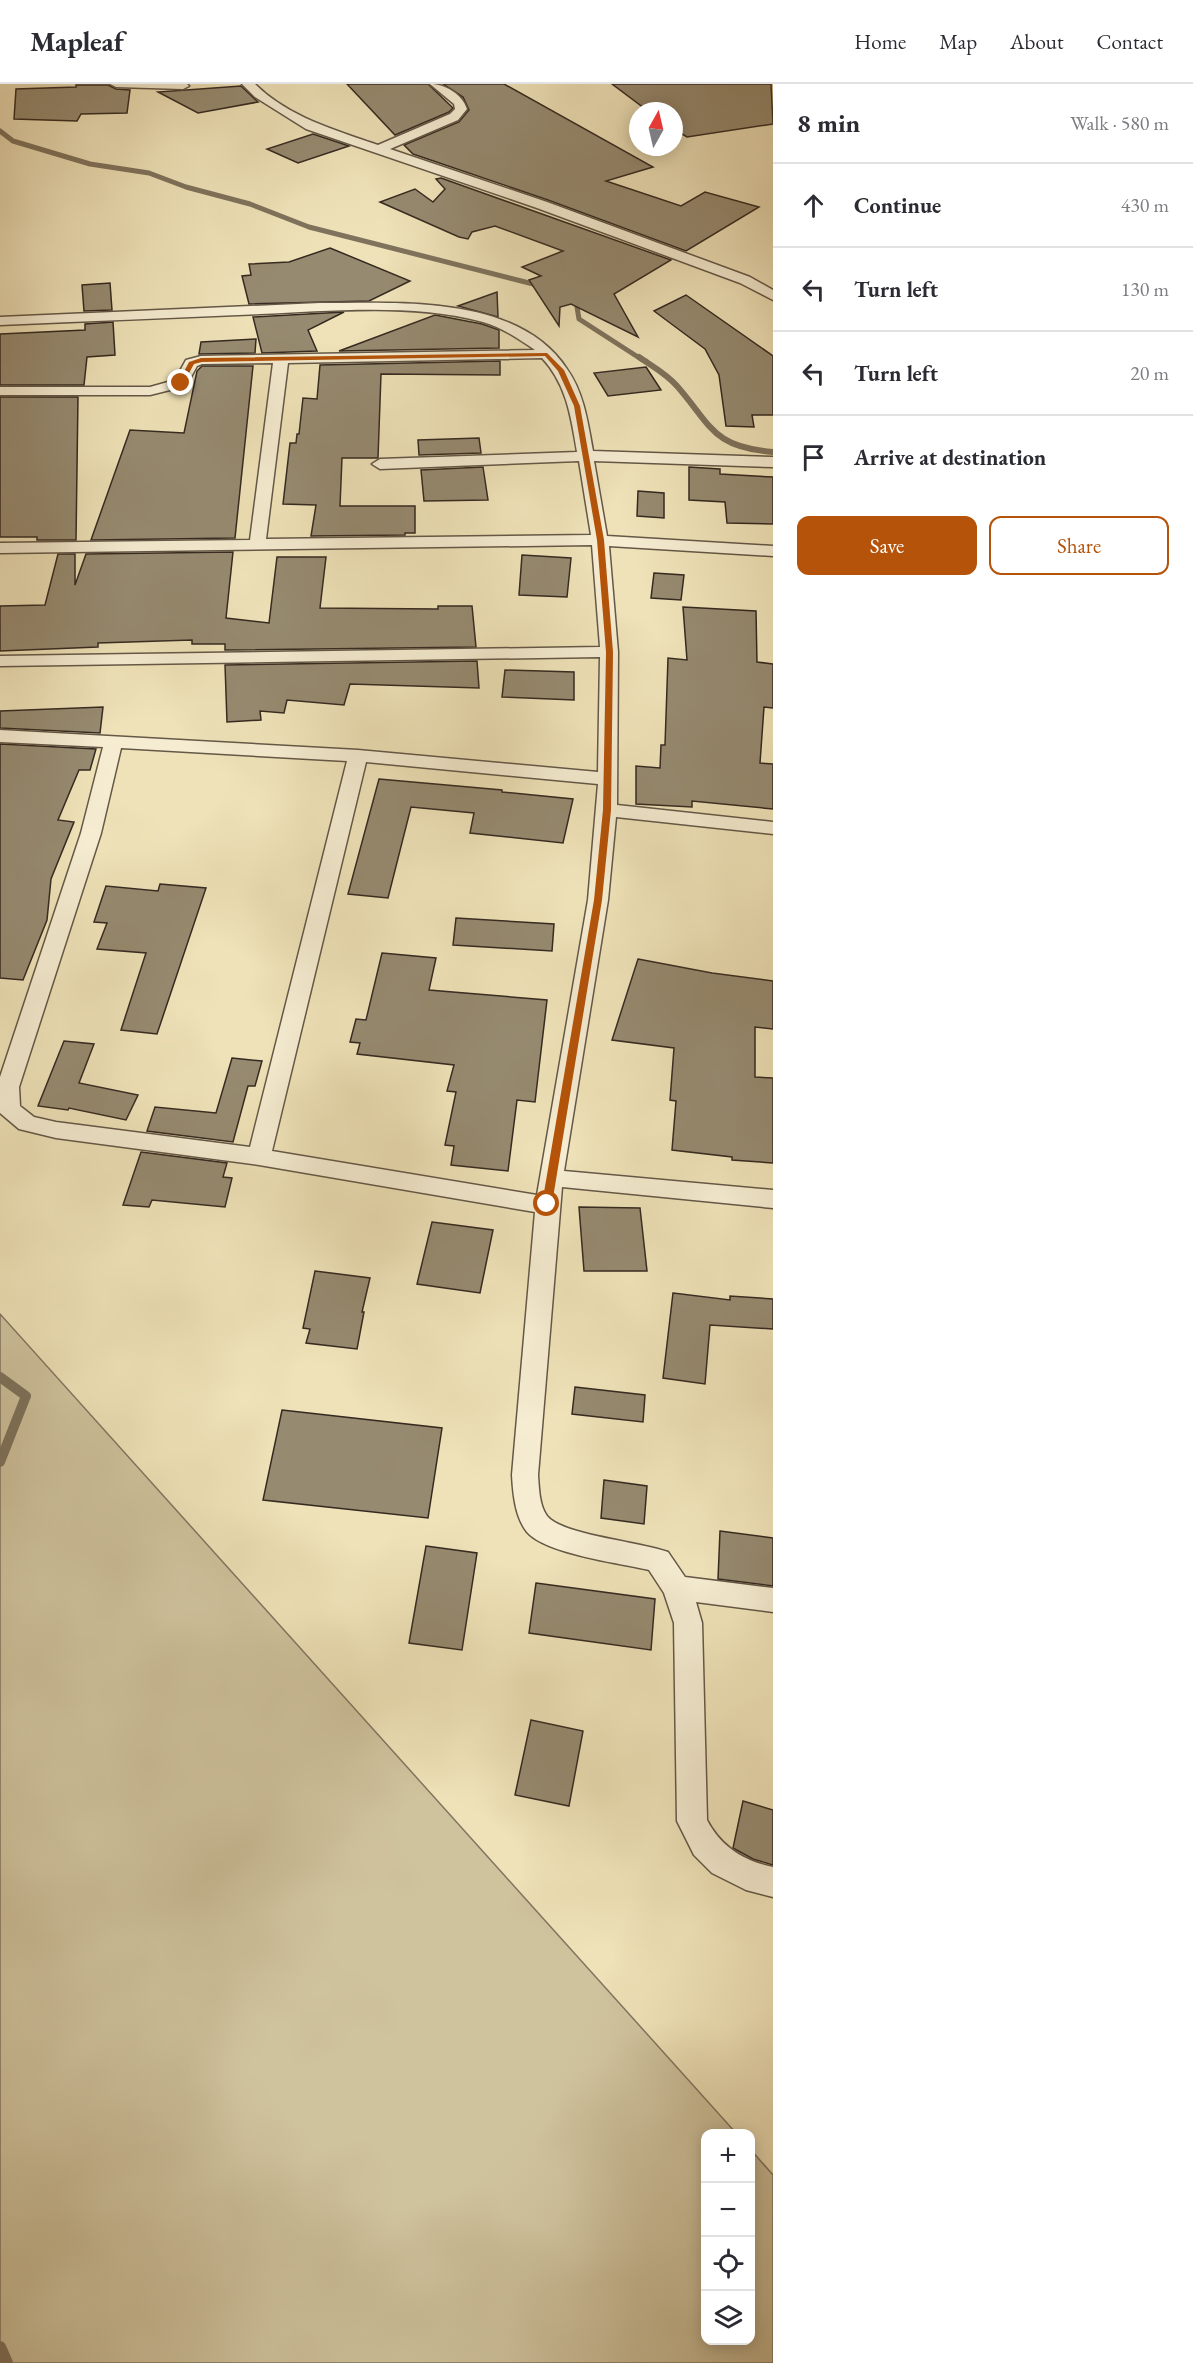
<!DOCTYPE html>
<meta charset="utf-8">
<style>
:root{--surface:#fff;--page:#f7f7f7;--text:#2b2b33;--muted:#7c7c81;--line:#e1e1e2;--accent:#b45309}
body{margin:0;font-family:"EB Garamond",serif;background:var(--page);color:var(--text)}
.controls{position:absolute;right:18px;bottom:18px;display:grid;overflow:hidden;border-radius:12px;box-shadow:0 3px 15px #0003}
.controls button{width:54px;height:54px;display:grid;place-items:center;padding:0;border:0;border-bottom:2px solid var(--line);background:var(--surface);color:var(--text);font:30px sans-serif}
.compass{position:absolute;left:629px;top:18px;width:54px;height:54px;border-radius:50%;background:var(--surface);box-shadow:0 3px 15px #0003;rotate:8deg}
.stop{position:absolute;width:18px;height:18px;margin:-14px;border:4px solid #b45309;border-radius:50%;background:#fff}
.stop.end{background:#b45309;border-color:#fff;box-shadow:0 2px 6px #0008}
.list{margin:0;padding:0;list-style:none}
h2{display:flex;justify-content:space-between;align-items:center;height:78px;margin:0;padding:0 24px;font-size:26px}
h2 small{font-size:20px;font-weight:400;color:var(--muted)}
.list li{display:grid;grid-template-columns:39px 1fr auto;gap:18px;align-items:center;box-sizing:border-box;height:84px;padding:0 24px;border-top:2px solid var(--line)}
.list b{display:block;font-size:22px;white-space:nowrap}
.list em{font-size:20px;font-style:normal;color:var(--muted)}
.actions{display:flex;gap:12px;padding:18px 24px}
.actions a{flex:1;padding:14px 0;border:2px solid var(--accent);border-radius:12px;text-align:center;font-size:21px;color:var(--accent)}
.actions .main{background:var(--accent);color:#fff}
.icon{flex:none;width:33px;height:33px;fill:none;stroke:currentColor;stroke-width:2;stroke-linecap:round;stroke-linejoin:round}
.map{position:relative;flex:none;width:773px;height:2279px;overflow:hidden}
header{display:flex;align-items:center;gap:36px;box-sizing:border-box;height:84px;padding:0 30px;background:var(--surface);border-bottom:2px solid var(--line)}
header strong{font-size:28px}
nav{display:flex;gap:33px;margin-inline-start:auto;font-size:21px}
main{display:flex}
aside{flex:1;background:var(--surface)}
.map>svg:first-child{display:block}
.green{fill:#cfc39e;stroke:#827660;stroke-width:1.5}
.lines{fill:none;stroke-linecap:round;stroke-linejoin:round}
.stream-far3{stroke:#7f735d;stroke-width:5}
.stream-far2{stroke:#7f735d;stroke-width:6}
.stream-far1{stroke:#7f735d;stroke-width:10}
.stream{stroke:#7f735d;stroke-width:12}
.building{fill:#968a70;stroke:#352a21;stroke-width:1.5}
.street-casing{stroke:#645847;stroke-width:3}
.street{fill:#f5ecd1;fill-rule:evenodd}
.route{fill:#b45309}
</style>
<header>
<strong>Mapleaf</strong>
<nav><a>Home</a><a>Map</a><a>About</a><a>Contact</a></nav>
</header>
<main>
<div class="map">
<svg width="773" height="2279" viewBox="0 0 773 2279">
<rect width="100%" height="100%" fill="#efe2b8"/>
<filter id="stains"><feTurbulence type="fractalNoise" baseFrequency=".00333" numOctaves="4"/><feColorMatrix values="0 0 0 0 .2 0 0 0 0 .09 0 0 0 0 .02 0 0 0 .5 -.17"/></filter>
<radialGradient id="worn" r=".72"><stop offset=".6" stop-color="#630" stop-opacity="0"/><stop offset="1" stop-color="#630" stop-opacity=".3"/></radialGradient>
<polygon class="green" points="0,1230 736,2049 706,2050 706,2256 750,2256 751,2066 773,2091 773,2279 0,2279"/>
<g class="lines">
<g class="stream-far3">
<polyline points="0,47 13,57 90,80 149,89 186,103 250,120 309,143 541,202"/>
<polyline points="570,214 576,217 579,235 641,275"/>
</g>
<path class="stream-far2" d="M639,273C652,282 667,290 677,302C712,342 712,363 773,368"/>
<polyline class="stream-far1" points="0,1293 26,1312 0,1378"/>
<polyline class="stream" points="0,2263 7,2279"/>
</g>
<g class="building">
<polygon points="347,0 428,0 453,24 449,28 395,51"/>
<polygon points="443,0 504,0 653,83 606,97 681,122 705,108 759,123 686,167 548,116 413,70 404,61 459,38 469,26 463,13"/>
<polygon points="612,0 771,0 773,40 687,53 674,45 674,27 648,27"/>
<polygon points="76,1 108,1 116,5 130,6 127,29 81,30 77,37 14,35 16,5 76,3"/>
<polygon points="241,2 258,18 198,29 158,8"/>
<polygon points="313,50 349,62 298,79 267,65"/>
<polygon points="441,94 671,176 614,210 638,253 571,220 560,223 559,242 529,196 541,192 522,183 563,167 495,142 472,148 468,155 459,153 380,118 415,105 433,118 445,105 436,95"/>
<polygon points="330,164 410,197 369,217 249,220 242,192 251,191 249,180 289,178"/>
<polygon points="110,199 112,226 84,227 82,201"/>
<polygon points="497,208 498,233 458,222"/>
<polygon points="686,211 773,272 773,331 752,331 754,343 726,342 719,291 705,265 654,227"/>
<polygon points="344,228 308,246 317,267 262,269 253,233"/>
<polygon points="435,231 482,240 499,246 499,264 339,267"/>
<polygon points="113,238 115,271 87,273 84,301 0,301 0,250 85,246 85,240"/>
<polygon points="256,255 255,269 199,270 201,258"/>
<polygon points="500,277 500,291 381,290 378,374 342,374 340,422 415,422 415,449 405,449 405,451 311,452 316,421 283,420 290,359 296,359 297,350 299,350 303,314 317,315 320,281"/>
<polygon points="202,282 253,282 235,454 91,456 130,346 184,349 197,287"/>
<polygon points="646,283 661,306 608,312 594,289"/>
<polygon points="0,313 78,313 76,456 37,456 37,453 0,453"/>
<polygon points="479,354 481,369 419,371 418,356"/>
<polygon points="483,383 488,416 424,417 421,386"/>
<polygon points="689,383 720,385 720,390 773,393 773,440 727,439 725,418 689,416"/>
<polygon points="638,407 664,409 664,434 637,432"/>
<polygon points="233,468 226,534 269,539 277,473 326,473 320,524 438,525 438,522 472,522 476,563 225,566 225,560 192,560 192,556 98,559 98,563 0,567 0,522 45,521 58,470 75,470 75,501 86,470"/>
<polygon points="522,471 571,474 567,513 519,511"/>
<polygon points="654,489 684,491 681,516 651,514"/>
<polygon points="683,523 756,527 757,578 773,580 773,624 764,623 760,679 773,680 773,725 692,717 692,723 636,720 636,682 660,684 661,661 665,661 668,574 687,576"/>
<polygon points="477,577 479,604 350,600 344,621 287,616 284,629 260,627 261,636 227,638 225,581"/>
<polygon points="505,586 574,588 574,616 502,613"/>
<polygon points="103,623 100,649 0,644 0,627"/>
<polygon points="0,660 96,665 90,686 79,686 58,736 74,738 51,795 47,836 23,896 0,894"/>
<polygon points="379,695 502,706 502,708 573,715 563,759 470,749 474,729 411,723 388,814 348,810"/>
<polygon points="160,800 206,804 157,950 121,946 146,869 97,865 107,839 94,838 106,802 158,807"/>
<polygon points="456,834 554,840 552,867 453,861"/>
<polygon points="382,869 436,874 429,906 547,916 535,1018 517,1016 508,1087 451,1081 454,1062 445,1061 456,1008 447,1007 454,981 357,970 360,959 350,958 356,935 366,936"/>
<polygon points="638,875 712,889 773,897 773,945 755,943 755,993 773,994 773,1079 732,1076 732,1073 672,1066 676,1017 670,1016 674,964 612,956"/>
<polygon points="64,957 94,960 79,999 138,1011 126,1036 69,1024 68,1026 38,1022"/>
<polygon points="232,974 262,977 255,1002 248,1002 233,1058 147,1047 155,1023 216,1029"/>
<polygon points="141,1068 227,1079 223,1093 232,1094 225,1123 152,1116 149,1123 123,1121"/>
<polygon points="579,1123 640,1124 647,1187 584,1187"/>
<polygon points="432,1138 493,1146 480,1209 417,1200"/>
<polygon points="315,1187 370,1194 362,1228 364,1228 357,1265 306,1259 310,1245 303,1244"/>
<polygon points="673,1209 730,1216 730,1212 773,1215 773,1245 710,1241 705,1300 663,1294"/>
<polygon points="575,1303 645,1311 643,1338 572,1330"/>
<polygon points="282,1326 442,1344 428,1434 263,1416"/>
<polygon points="604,1396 647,1402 644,1440 601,1434"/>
<polygon points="720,1447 773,1454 773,1502 718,1495"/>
<polygon points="426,1462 477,1469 462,1566 409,1559"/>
<polygon points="536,1499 655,1515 651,1566 529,1549"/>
<polygon points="531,1636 583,1647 569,1722 515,1711"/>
<polygon points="743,1717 773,1726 773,1781 753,1775 733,1764"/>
</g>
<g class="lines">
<defs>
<g id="street">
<polygon points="110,0 187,0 189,2 183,5 116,3"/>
<path d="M242,0H255C288,33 335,46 378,61L450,30L455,25L454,20L430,0C445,0 462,10 467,25L458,36L390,65L547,118L750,193L773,206V216L740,199L537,124L306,45L255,13Z"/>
<path d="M320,219C398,219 518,210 567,285C584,309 588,339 593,367L773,373V383L594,377L607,452L773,462V472L609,462L618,568L617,721L773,738V750L616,733L608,816L564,1087L773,1106V1124L562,1103L538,1391C539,1404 539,1421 547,1432C562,1451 641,1458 668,1468L685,1493L773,1504V1528L696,1518L702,1539L707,1736C721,1763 744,1777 773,1783V1813L746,1806L712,1789L694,1771L677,1737L674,1539L664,1509L649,1486C620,1479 546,1470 527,1448C515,1433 513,1409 512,1391L535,1128L259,1081L56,1054L19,1045L0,1029V993L81,749L103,663L0,658V646L358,666L598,688L600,573L0,582V572L600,563L592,461L0,469V459L250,456L273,279L202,280L197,282L186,302L150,311H0V303H150L175,296L186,276L201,272L535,266C519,255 501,243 483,238C414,219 330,227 260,230C173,234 87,237 0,241V233ZM542,274C567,301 571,333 577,368L380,375L372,380L380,385L579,377L591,451L266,455L288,279ZM121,664L347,677L250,1063L56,1038L34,1033L20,1022L19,1003L101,749ZM366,678L598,700L588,816L537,1111L272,1067Z"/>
</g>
</defs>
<use href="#street" class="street-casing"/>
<use href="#street" class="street"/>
</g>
<polygon class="route" points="547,269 564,286 580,322 604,456 613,568 611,726 602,816 552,1120 547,1124 542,1120 594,816 603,726 606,568 597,456 574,322 558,287 545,272 202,278 194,280 183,300 178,299 189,278 201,274"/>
<rect width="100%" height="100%" filter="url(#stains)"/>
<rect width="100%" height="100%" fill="url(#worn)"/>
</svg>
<div class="controls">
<button>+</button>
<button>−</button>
<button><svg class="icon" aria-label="locate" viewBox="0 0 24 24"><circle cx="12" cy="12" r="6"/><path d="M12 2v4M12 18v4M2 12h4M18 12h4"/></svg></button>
<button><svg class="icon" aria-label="layers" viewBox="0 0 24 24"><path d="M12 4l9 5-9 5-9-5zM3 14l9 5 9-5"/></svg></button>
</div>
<svg class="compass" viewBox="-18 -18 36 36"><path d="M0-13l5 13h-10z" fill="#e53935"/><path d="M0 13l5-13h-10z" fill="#7c7c81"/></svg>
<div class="stop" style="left:547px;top:1120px"></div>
<div class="stop end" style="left:181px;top:299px"></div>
</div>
<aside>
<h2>8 min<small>Walk · 580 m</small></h2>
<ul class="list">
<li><svg class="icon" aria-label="ahead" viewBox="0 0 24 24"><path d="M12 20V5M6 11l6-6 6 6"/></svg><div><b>Continue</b></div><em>430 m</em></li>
<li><svg class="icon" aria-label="left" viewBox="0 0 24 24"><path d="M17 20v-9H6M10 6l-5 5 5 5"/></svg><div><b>Turn left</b></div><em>130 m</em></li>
<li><svg class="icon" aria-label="left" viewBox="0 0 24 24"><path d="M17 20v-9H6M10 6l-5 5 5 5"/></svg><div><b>Turn left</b></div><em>20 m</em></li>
<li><svg class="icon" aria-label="arrive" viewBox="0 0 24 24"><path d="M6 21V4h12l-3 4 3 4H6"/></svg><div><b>Arrive at destination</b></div></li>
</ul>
<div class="actions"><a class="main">Save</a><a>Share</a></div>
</aside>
</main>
